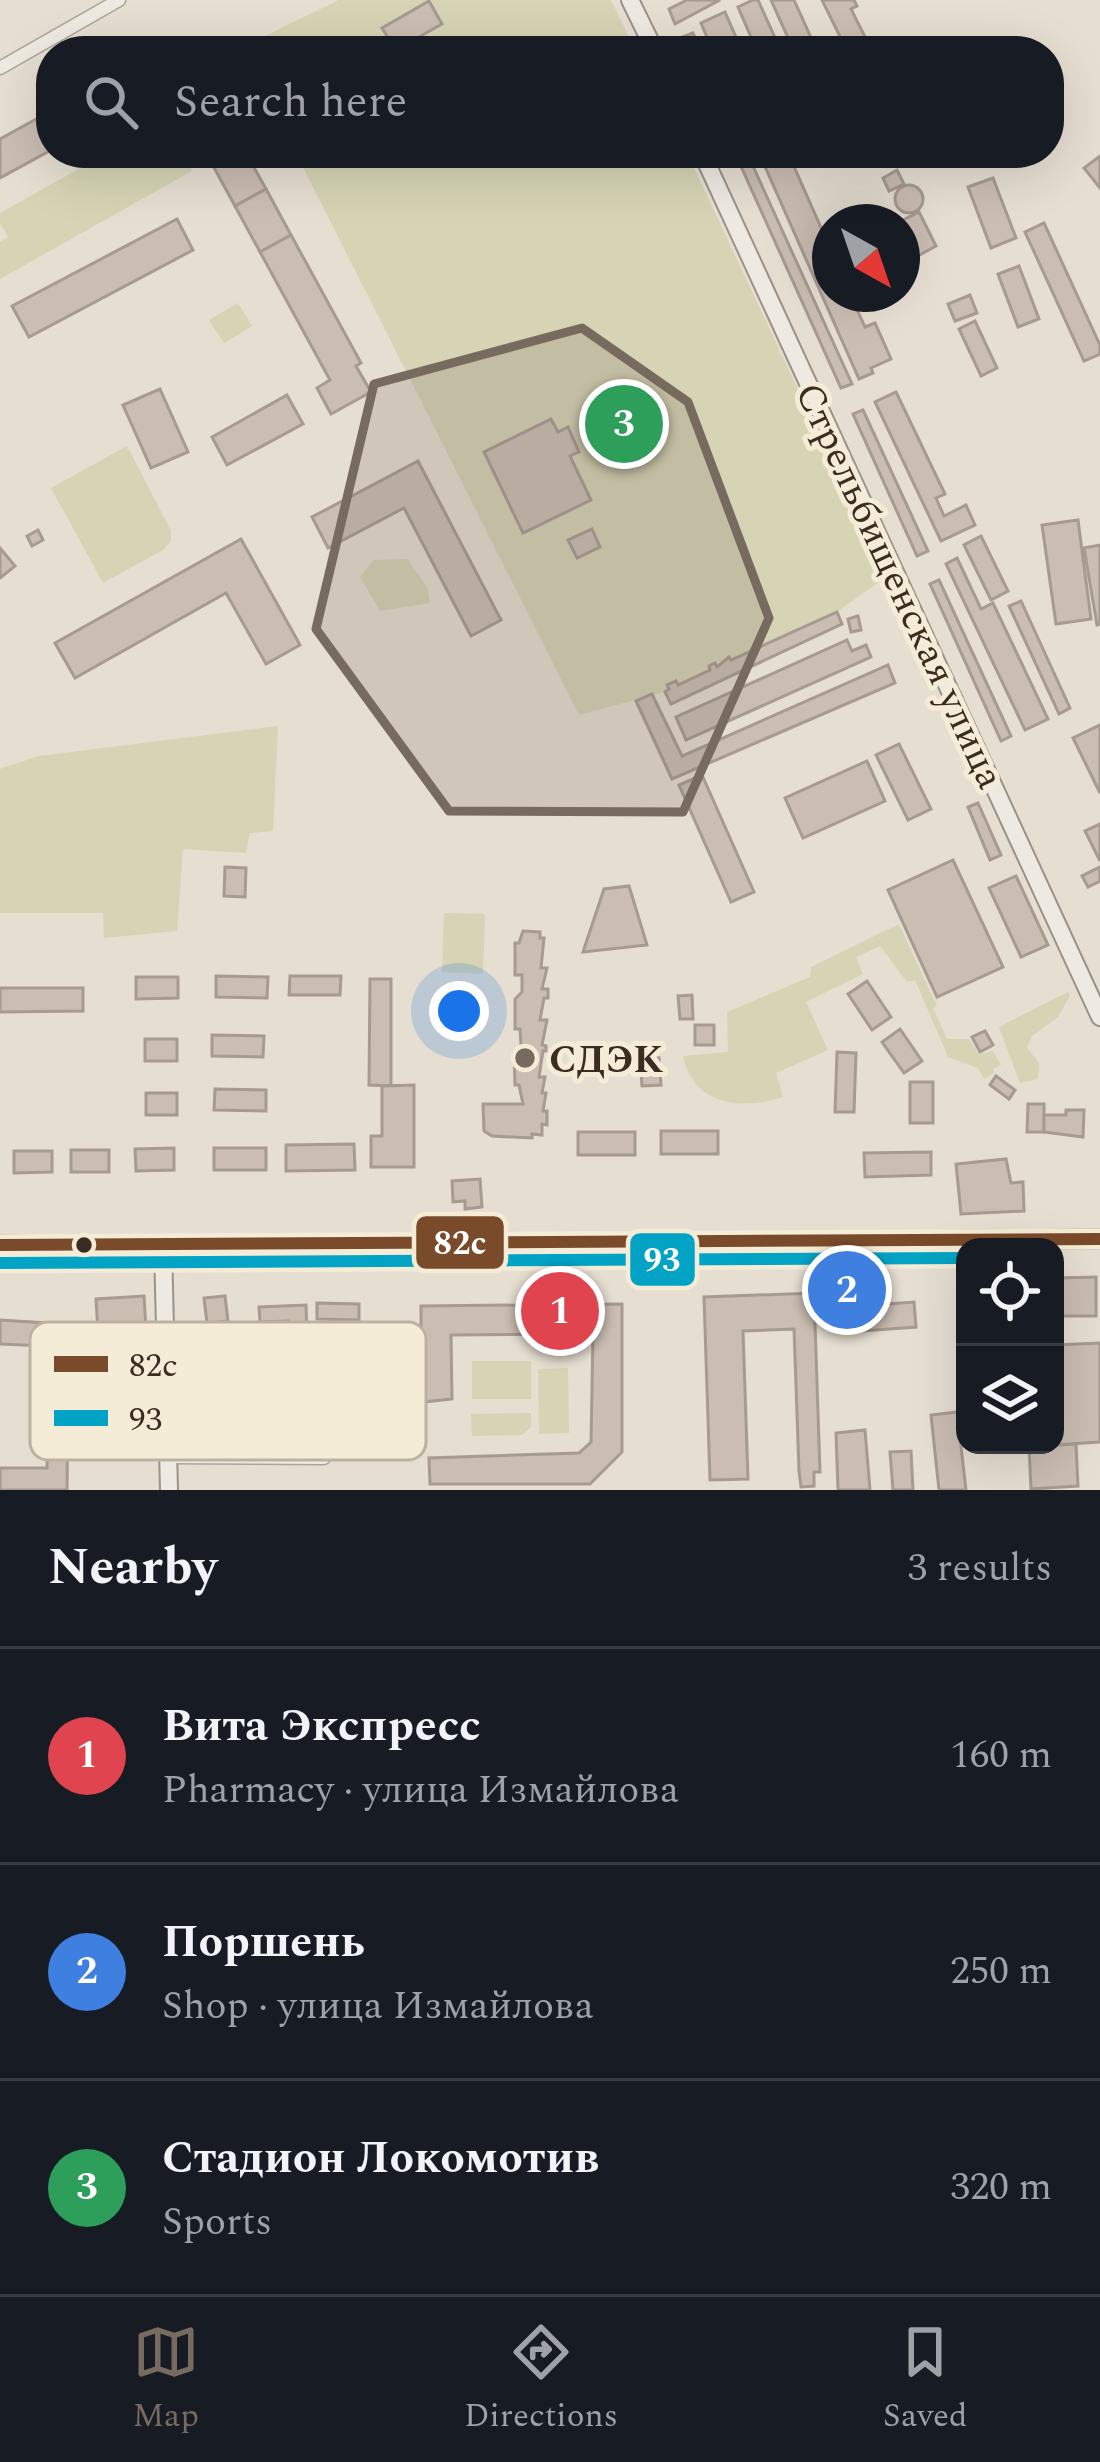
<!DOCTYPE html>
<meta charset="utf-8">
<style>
:root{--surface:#171b24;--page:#242831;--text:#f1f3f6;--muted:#9ea1a6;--line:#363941;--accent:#776a5f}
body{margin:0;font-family:Spectral,serif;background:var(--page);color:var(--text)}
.controls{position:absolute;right:36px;bottom:36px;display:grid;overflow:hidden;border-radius:24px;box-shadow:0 12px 48px #0002}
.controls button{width:108px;height:108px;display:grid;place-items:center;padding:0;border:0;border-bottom:3px solid var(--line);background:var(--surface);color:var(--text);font:60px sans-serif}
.compass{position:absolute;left:812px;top:204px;width:108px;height:108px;border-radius:50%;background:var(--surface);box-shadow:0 12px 48px #0002;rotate:140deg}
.you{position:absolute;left:459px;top:1011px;width:42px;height:42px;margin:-30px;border:9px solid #fff;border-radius:50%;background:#1a73e8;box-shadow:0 0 0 18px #1a73e833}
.badge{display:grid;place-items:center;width:78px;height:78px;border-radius:50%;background:var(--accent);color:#fff;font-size:39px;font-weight:700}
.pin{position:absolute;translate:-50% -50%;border:6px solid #fff;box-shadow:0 3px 12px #0006}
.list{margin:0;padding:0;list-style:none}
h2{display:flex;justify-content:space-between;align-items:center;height:156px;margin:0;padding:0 48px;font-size:51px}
h2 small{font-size:39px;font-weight:400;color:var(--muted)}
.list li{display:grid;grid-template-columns:78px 1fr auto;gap:36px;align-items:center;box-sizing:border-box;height:216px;padding:0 48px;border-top:3px solid var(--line)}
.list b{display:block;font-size:45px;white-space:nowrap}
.list p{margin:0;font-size:39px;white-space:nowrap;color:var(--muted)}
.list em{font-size:39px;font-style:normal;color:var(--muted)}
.icon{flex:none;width:66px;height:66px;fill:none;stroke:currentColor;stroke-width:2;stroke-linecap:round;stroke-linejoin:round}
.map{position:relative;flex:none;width:1100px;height:1490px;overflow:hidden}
.search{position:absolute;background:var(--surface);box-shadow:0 12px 48px #0002;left:36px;right:36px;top:36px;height:132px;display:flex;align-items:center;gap:30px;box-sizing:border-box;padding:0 42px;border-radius:48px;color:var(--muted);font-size:45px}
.sheet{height:804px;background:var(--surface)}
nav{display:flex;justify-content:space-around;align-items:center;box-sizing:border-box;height:168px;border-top:3px solid var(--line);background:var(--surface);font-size:33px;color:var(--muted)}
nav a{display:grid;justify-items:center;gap:6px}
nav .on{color:var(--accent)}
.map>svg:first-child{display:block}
.green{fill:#d6d4b4}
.building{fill:#cabdb2;stroke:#a79a90;stroke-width:3}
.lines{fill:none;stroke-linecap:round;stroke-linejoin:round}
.street-casing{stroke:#aca499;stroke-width:15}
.secondary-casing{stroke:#9b938a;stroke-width:20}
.primary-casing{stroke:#918980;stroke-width:21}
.street{stroke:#eeeae2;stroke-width:12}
.secondary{stroke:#eeeae2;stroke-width:16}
.primary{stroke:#e5dfd4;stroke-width:18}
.bus-1-casing{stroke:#f5ecd8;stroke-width:21}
.bus-2-casing{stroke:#f5ecd8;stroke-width:21}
.bus-1{stroke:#7a4b2a;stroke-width:12}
.bus-2{stroke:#03a3c5;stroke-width:12}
.marked{fill:#776a5f;fill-opacity:0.2;stroke:#776a5f;stroke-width:9;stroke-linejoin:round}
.poi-dot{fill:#776a5f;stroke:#f5ecd8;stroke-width:4.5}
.bus-dot{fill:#3b2c21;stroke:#f5ecd8;stroke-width:4.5}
.labels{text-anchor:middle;stroke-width:10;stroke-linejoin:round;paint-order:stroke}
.street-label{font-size:39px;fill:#3b2c21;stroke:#f5ecd8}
.poi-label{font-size:39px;font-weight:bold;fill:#3b2c21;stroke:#f5ecd8;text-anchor:start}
.key{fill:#f5ecd8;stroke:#bdb2a1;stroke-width:3}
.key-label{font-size:33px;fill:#3b2c21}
.line-badge{stroke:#f5ecd8;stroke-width:4.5}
.badge-label{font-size:33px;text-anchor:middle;font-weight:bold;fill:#fff}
</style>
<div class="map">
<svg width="1100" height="1490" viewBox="0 0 1100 1490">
<rect width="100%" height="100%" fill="#e6ded1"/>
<g class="green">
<polygon points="339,0 611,0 636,51 244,51 242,47"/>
<polygon points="107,153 182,153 192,171 0,279 0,242 8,237 0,223 0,213"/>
<polygon points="296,153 687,153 886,577 837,612 731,660 728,657 717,667 715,664 710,670 678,685 675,681 665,692 579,715"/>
<polygon points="238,303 252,326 224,343 209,320"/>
<polygon points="127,446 171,531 171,541 163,550 103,583 51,488"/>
<polygon points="408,559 428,589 430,603 380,611 360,577 374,560"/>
<polygon points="278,726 273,831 250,833 246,853 183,849 177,931 104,938 103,913 0,913 0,769 39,756"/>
<polygon points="444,913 485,914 483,974 442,972"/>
<path d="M899,924L937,1006L933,1008L947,1039H970L979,1055L993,1051L1001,1065L993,1069L994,1073L984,1079L978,1068L948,1057L915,980L907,982L880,946L856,957L863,974L806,1002L828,1050L776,1073L783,1097C741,1111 693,1105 683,1056L728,1052L727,1012L810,977L811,967Z"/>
<polygon points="1068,992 1070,996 1058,1017 1032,1036 1027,1048 1039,1063 1038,1079 1020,1083 999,1027"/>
<rect x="472" y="1361" width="59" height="38"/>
<polygon points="568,1368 569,1433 539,1434 538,1369"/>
<polygon points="531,1413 531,1427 522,1435 472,1436 471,1414"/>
</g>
<g class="building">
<polygon points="687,0 720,0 675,24 669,9"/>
<polygon points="753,0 758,0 781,51 757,51 738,7"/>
<polygon points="771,0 794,0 817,51 794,51"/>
<polygon points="822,0 854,0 857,6 851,9 872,51 847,51"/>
<polygon points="429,1 442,24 396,50 382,28"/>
<polygon points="725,12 742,51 713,51 701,23"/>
<polygon points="693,33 701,51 689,51 682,37"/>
<polygon points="51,111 51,150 0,178 0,139"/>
<polygon points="206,153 246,153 266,189 235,206"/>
<polygon points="735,153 747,153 852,384 841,388"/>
<polygon points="759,153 788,153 830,248 830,294 850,294 865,327 875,323 891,359 871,368 873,373 859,379"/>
<polygon points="905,153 935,153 911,165"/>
<polygon points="1100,156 1100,188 1084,168"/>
<polygon points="897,170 904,184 889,191 883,178"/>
<polygon points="993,178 1016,238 991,248 968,187"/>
<circle cx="909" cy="199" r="14"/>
<polygon points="266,189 291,235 260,252 235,206"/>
<polygon points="919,212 936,246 916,257 899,222"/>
<polygon points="177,219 193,250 29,337 12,306"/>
<polygon points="1044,223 1100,345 1100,354 1084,361 1025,232"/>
<polygon points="291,235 361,363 356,366 371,392 331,414 317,388 330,380 260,252"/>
<polygon points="1019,266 1039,319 1018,327 998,274"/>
<polygon points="970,295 977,313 955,321 948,304"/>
<polygon points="975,321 997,368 981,376 959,329"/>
<polygon points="160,389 188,452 151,468 123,405"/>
<polygon points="896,392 945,494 936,498 944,516 966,505 975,525 941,541 875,402"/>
<polygon points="287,395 303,424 227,465 212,437"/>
<polygon points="863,410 928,551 917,556 853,414"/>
<polygon points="551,419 558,432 568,427 579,452 570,456 591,500 523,533 484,452"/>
<polygon points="418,461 501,620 471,636 404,508 328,548 312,517"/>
<polygon points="1078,520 1091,619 1056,624 1042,525"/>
<polygon points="592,529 600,547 577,558 568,540"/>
<polygon points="38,530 43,540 32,546 27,536"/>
<polygon points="981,536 1008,591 991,600 964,545"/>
<polygon points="241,539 300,645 266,664 226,593 75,678 55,643"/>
<polygon points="1100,545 1100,624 1097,625 1084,548"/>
<polygon points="0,548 15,566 0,578"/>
<polygon points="957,558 981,609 993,603 1048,719 1025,730 946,564"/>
<polygon points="939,580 1011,736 1001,741 930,584"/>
<polygon points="1021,601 1070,708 1059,714 1009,606"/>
<polygon points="837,612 842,624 671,704 665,692 669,689 667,685 676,681 678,685 710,670 709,666 715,663 717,667 729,657 731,660"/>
<polygon points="858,616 861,630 851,632 848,619"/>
<polygon points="847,640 852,651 866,645 871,657 686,740 676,717"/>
<polygon points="888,665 895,683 672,779 636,701 652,694 682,756"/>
<polygon points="1100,725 1100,793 1073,738"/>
<polygon points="899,744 931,809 908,820 876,755"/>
<polygon points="867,761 885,801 803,838 785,798"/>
<polygon points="702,775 754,892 731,902 679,785"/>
<polygon points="978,803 1001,855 990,860 968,807"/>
<polygon points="1100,824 1100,861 1085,831"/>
<polygon points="953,860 1003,967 937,997 888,890"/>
<polygon points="225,867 246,868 245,897 224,896"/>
<polygon points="1100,867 1100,881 1088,887 1082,876"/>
<polygon points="1016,876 1048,945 1021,957 989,888"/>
<polygon points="629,886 647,945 583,952 604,889"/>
<polygon points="523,931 540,932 540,938 544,938 541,968 547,968 542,989 548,989 548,998 544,998 540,1020 547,1020 542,1045 546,1046 546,1051 543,1051 539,1077 545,1077 542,1093 546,1093 543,1111 547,1111 547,1125 542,1124 542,1135 532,1134 532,1138 492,1136 484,1131 483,1104 523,1104 519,1085 515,1085 514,1052 521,1045 520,1029 515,1029 515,999 522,992 522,975 515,975 515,943 519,943"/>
<polygon points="216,976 268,977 267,998 216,997"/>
<polygon points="290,976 341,976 340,995 289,995"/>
<polygon points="136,977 178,977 178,998 136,999"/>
<polygon points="370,979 391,979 391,1086 369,1085"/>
<polygon points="867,981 891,1017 872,1030 848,994"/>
<polygon points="0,988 83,988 83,1011 0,1012"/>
<polygon points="692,995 693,1019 680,1019 678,996"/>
<rect x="695" y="1025" width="19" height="20"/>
<polygon points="900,1029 922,1061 904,1073 882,1042"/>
<polygon points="985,1031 993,1045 980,1052 972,1037"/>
<polygon points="212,1035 264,1036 263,1057 212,1056"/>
<rect x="145" y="1039" width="32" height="22"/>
<polygon points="837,1052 856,1053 854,1112 835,1112"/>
<polygon points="659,1058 661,1085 642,1086 640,1060"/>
<polygon points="996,1076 1015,1090 1009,1099 990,1085"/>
<rect x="910" y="1082" width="23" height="41"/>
<polygon points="414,1085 414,1167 371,1167 371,1136 382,1136 382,1086"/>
<polygon points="215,1089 266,1090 266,1111 214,1110"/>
<rect x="146" y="1093" width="31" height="22"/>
<polygon points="1028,1104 1044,1104 1044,1132 1027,1132"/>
<polygon points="1066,1110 1084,1110 1083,1137 1044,1132 1044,1115 1066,1115"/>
<rect x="661" y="1131" width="57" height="23"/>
<rect x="578" y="1132" width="57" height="23"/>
<polygon points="354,1144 355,1170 286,1171 286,1145"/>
<polygon points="174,1148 174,1170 136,1171 135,1149"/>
<rect x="214" y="1148" width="52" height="22"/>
<rect x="71" y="1150" width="38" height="22"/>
<polygon points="14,1151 52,1151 52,1172 14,1173"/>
<polygon points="931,1152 931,1175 865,1177 864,1153"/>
<polygon points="1006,1159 1011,1183 1023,1182 1024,1211 961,1214 956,1164"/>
<polygon points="480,1179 482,1207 465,1209 465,1201 453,1202 452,1181"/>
<polygon points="1096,1277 1096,1316 1055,1316 1055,1278"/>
<polygon points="855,1282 856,1297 838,1298 837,1284"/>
<polygon points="814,1293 820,1472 814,1472 814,1486 801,1487 799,1471 794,1329 743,1331 748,1479 710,1480 704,1297"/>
<polygon points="144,1296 148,1363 100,1366 96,1299"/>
<polygon points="225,1296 228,1321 207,1323 204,1298"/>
<polygon points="914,1302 916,1327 863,1331 861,1306"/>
<polygon points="317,1303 359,1304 359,1320 317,1319"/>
<polygon points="622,1304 622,1452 590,1484 430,1484 429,1458 579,1453 591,1442 593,1334 451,1335 452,1399 424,1402 424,1395 421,1395 421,1306"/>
<polygon points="306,1305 307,1334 289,1335 288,1321 260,1322 259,1307"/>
<polygon points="0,1320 47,1323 46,1346 0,1344"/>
<polygon points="1100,1343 1100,1442 1055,1445 1055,1345"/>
<polygon points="47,1372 74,1372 73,1406 68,1406 67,1490 0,1490 0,1468 47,1468"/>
<polygon points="957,1412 966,1490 939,1490 931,1415"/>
<polygon points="865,1430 870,1490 838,1490 836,1433"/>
<polygon points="1076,1444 1078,1486 1031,1489 1029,1447"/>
<polygon points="911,1451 913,1490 893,1490 890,1452"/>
</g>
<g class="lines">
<defs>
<g id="street">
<polyline points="0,68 119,0"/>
<polyline points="169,1457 324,1458"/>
</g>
<g id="secondary">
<polyline points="630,0 655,51"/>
<polyline points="702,153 1100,1017"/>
<polyline points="163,1247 169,1490"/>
</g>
<polyline id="primary" points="0,1245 163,1247 1100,1239"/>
</defs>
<use href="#street" class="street-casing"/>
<use href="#secondary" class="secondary-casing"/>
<use href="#primary" class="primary-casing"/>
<use href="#street" class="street"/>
<use href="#secondary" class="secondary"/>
<use href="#primary" class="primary"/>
<defs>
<polyline id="bus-1" points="0,1245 1100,1239"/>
<polyline id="bus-2" points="0,1263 965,1258"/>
</defs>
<use href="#bus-1" class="bus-1-casing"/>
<use href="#bus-2" class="bus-2-casing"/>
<use href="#bus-1" class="bus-1"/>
<use href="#bus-2" class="bus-2"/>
</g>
<path class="marked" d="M582,328L688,402L769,618L683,812L449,811L316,629L374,384Z"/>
<circle class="poi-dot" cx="525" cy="1058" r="12"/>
<circle class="bus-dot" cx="84" cy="1245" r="10"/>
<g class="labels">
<g class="street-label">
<text transform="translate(901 585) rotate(65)" y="14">Стрельбищенская улица</text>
</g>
<g class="poi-label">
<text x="549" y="1072">СДЭК</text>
</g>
</g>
<rect x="30" y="1322" width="396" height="138" rx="18" class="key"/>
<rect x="54" y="1356" width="54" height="16" fill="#7a4b2a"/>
<rect x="54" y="1410" width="54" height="16" fill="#03a3c5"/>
<g class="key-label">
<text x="129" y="1376">82с</text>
<text x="129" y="1430">93</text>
</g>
<g class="line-badge">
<rect x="414" y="1214" width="92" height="57" rx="12" fill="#7a4b2a"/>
<rect x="628" y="1231" width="69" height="57" rx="12" fill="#03a3c5"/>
</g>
<g class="badge-label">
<text x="460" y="1254">82с</text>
<text x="662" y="1271">93</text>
</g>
</svg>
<div class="controls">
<button><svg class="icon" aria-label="locate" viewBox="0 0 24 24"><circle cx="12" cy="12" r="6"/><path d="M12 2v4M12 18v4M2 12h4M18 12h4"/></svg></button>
<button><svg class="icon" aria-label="layers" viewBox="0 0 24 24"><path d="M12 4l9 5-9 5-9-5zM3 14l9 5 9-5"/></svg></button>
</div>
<svg class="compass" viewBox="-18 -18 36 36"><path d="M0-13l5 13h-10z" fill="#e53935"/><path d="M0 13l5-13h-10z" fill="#9ea1a6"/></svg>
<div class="you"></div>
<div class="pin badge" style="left:560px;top:1311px;background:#e0444e">1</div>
<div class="pin badge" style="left:847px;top:1290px;background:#3f7fe0">2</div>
<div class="pin badge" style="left:624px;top:424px;background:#2e9e5b">3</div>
<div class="search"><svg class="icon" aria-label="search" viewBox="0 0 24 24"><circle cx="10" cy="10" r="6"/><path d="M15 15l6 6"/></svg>Search here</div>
</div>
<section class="sheet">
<h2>Nearby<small>3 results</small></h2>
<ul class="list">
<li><span class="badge" style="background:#e0444e">1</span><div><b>Вита Экспресс</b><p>Pharmacy · улица Измайлова</p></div><em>160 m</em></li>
<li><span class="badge" style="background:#3f7fe0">2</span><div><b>Поршень</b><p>Shop · улица Измайлова</p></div><em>250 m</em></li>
<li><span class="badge" style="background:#2e9e5b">3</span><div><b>Стадион Локомотив</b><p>Sports</p></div><em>320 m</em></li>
</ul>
</section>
<nav>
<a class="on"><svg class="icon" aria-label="map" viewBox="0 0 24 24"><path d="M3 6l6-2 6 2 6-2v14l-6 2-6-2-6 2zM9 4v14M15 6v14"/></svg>Map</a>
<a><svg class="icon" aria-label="directions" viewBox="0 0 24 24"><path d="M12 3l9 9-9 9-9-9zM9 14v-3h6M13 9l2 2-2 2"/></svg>Directions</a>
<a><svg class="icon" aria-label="saved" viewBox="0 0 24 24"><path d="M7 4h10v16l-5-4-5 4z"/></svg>Saved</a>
</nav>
